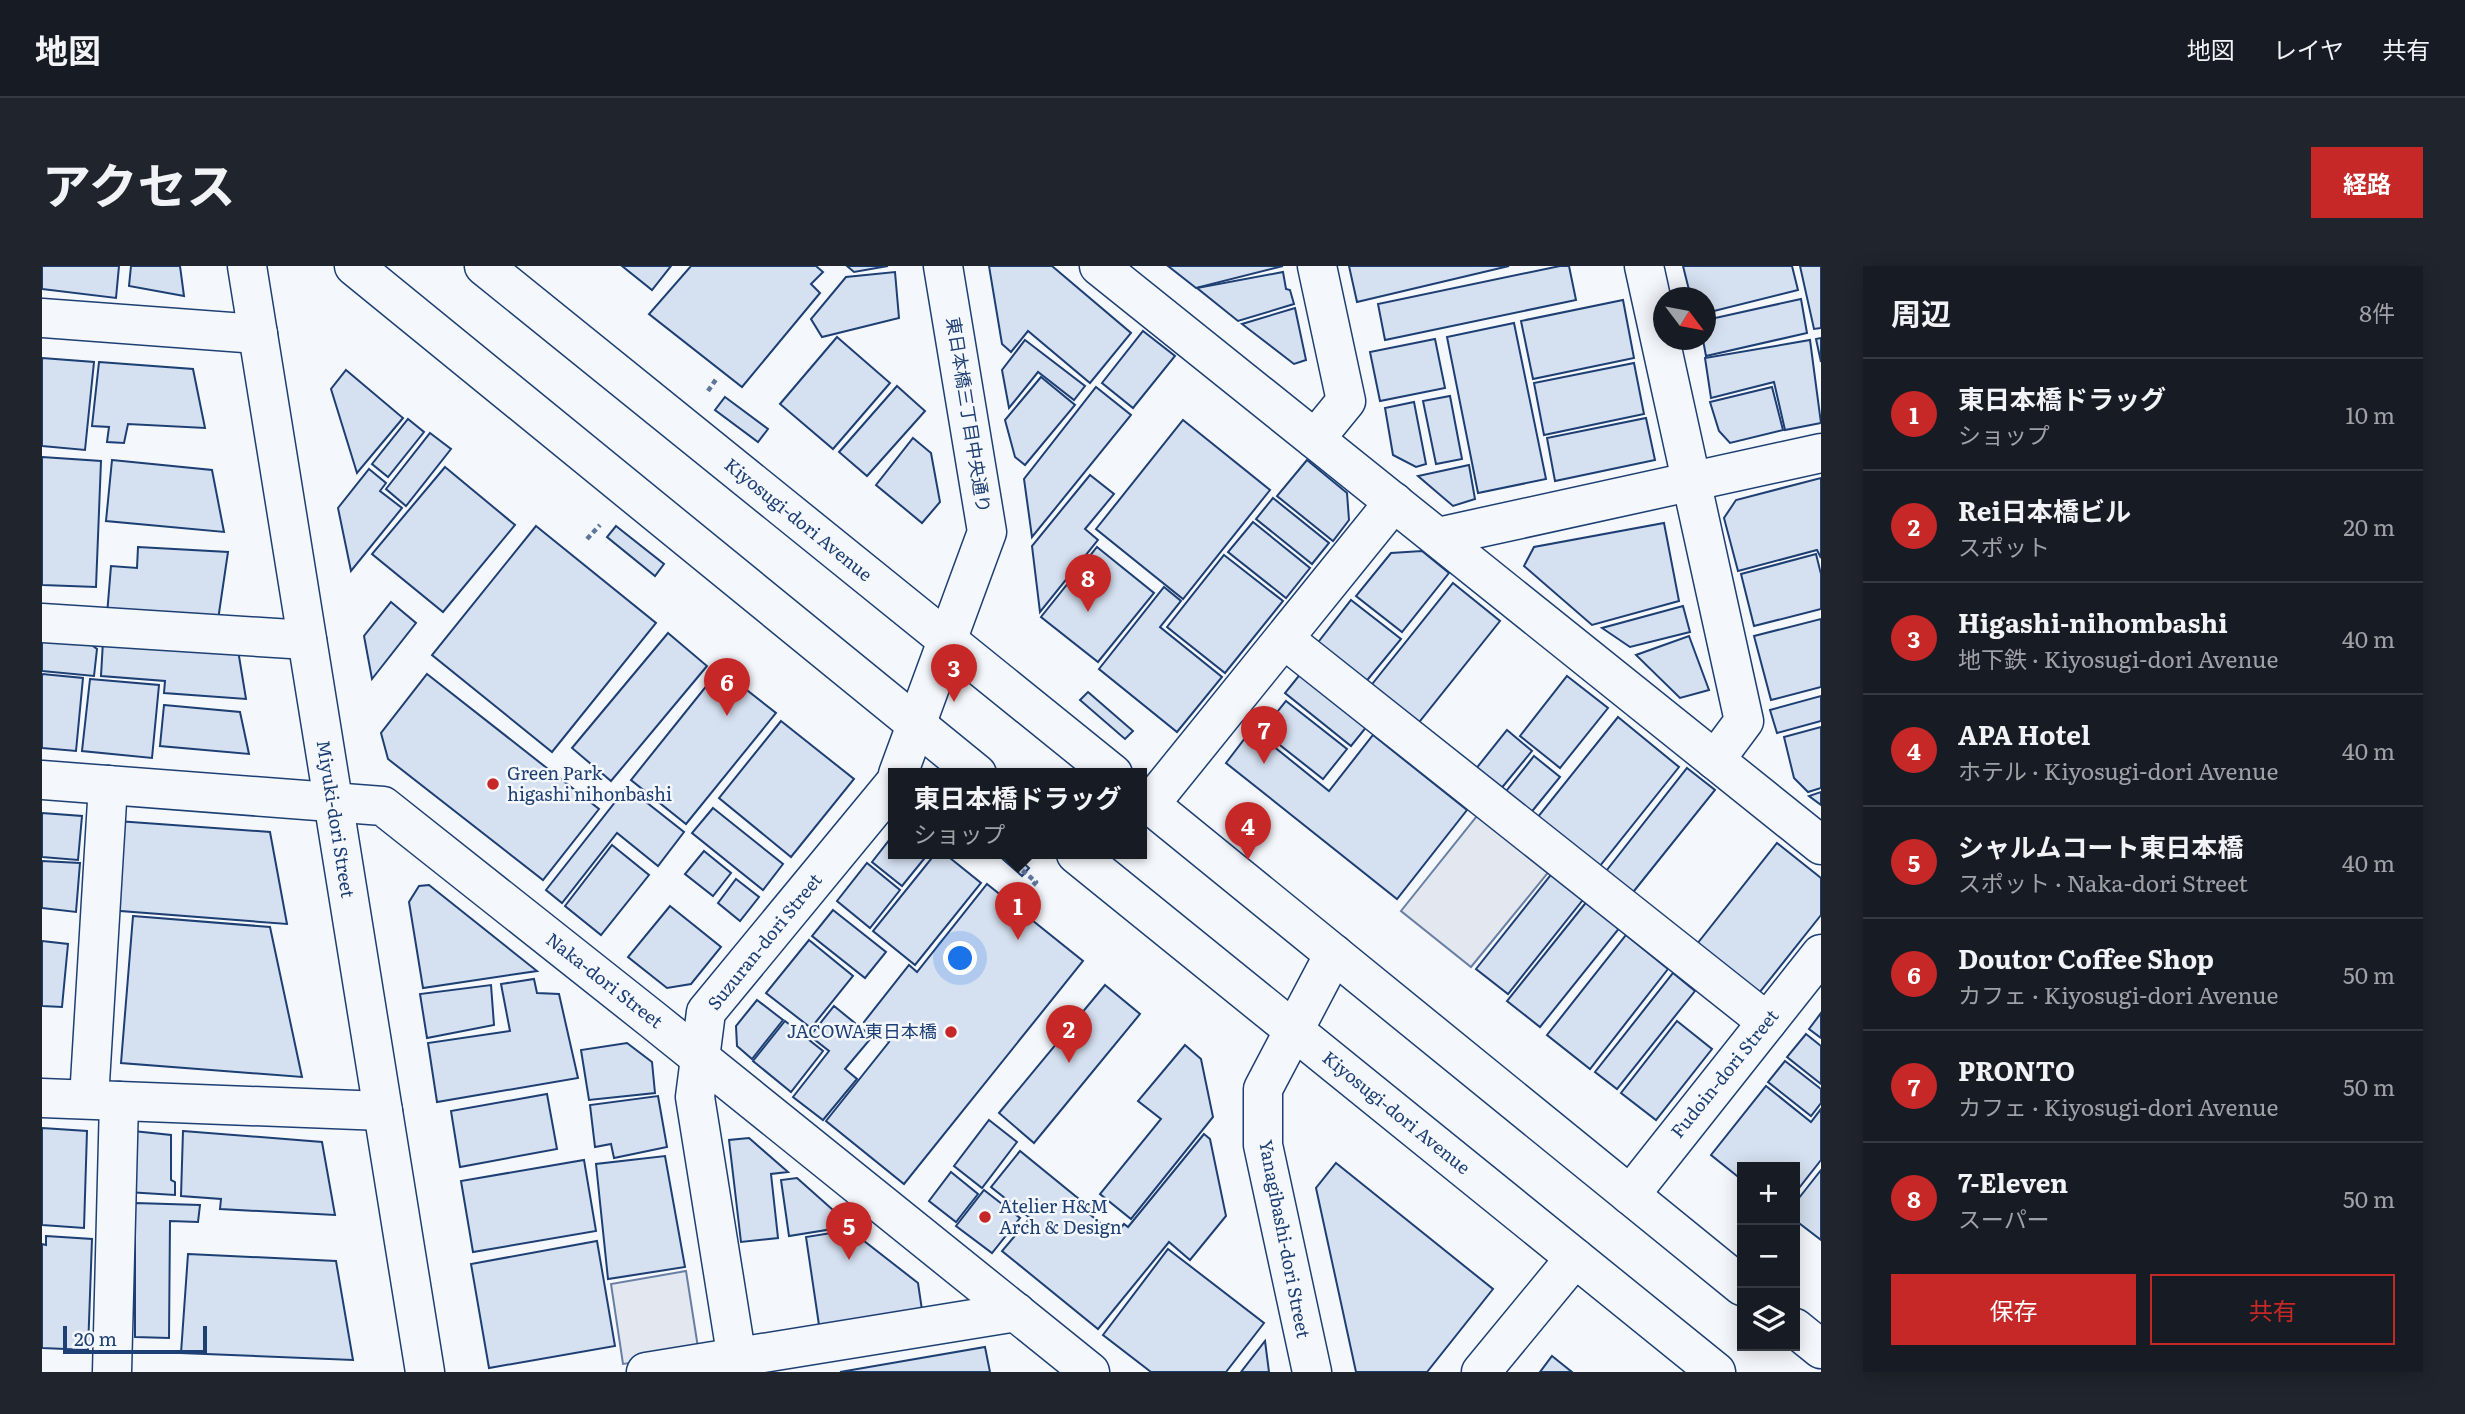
<!DOCTYPE html>
<html lang="ja">
<meta charset="utf-8">
<style>
:root{--surface:#171b24;--page:#20242c;--text:#f1f3f6;--muted:#9ea1a6;--line:#363941;--accent:#c62828}
body{margin:0;font-family:Literata,"Noto Sans JP",serif;background:var(--page);color:var(--text)}
.controls{position:absolute;right:21px;bottom:21px;display:grid;overflow:hidden;border-radius:0px;box-shadow:0 4px 18px #0003}
.controls button{width:63px;height:63px;display:grid;place-items:center;padding:0;border:0;border-bottom:2px solid var(--line);background:var(--surface);color:var(--text);font:35px sans-serif}
.compass{position:absolute;left:1611px;top:21px;width:63px;height:63px;border-radius:50%;background:var(--surface);box-shadow:0 4px 18px #0003;rotate:122deg}
.scale{position:absolute;left:21px;bottom:18px;width:144px;box-sizing:border-box;padding-left:7px;border:4px solid #1d3f73;border-top:0;font-size:19px;line-height:24px;white-space:nowrap;color:#1d3f73;-webkit-text-stroke:5px #f4f7fb;paint-order:stroke}
.you{position:absolute;left:919px;top:693px;width:24px;height:24px;margin:-18px;border:5px solid #fff;border-radius:50%;background:#1a73e8;box-shadow:0 0 0 10px #1a73e833}
.badge{display:grid;place-items:center;width:46px;height:46px;border-radius:50%;background:var(--accent);color:#fff;font-size:23px;font-weight:700}
.pin{position:absolute;translate:-50% -58px;filter:drop-shadow(0 2px 4px #0008)}
.pin::after{content:'';position:absolute;top:37px;width:24px;height:21px;background:inherit;clip-path:polygon(0 0,100% 0,50% 100%)}
.popup{position:absolute;left:846px;top:502px;width:259px;height:91px;box-sizing:border-box;display:grid;place-content:center;border-radius:0px;background:var(--surface);filter:drop-shadow(0 2px 5px #0005);font-size:23px;white-space:nowrap;color:var(--muted)}
.popup b{font-size:26px;color:var(--text)}
.popup::after{content:'';position:absolute;left:50%;top:100%;margin-left:-14px;border:14px solid transparent;border-top-color:var(--surface)}
.list{margin:0;padding:0;list-style:none}
h2{display:flex;justify-content:space-between;align-items:center;height:91px;margin:0;padding:0 28px;font-size:30px}
h2 small{font-size:23px;font-weight:400;color:var(--muted)}
.list li{display:grid;grid-template-columns:46px 1fr auto;gap:21px;align-items:center;box-sizing:border-box;height:112px;padding:0 28px;border-top:2px solid var(--line)}
.list b{display:block;font-size:26px;white-space:nowrap}
.list p{margin:0;font-size:23px;white-space:nowrap;color:var(--muted)}
.list em{font-size:23px;font-style:normal;color:var(--muted)}
.actions{display:flex;gap:14px;padding:21px 28px}
.actions a{flex:1;padding:16px 0;border:2px solid var(--accent);border-radius:0px;text-align:center;font-size:24px;color:var(--accent)}
.actions .main{background:var(--accent);color:#fff}
.icon{flex:none;width:38px;height:38px;fill:none;stroke:currentColor;stroke-width:2;stroke-linecap:round;stroke-linejoin:round}
.map{position:relative;flex:none;width:1779px;height:1106px;overflow:hidden;border-radius:0px}
header{display:flex;align-items:center;gap:42px;box-sizing:border-box;height:98px;padding:0 35px;background:var(--surface);border-bottom:2px solid var(--line)}
header strong{font-size:33px}
nav{display:flex;gap:38px;margin-inline-start:auto;font-size:24px}
.intro{display:flex;align-items:center;justify-content:space-between;box-sizing:border-box;height:168px;padding:0 42px}
h1{margin:0;font-size:49px}
.button{padding:18px 32px;border-radius:0px;background:var(--accent);color:#fff;font-size:24px;font-weight:700}
main{display:flex;gap:42px;padding:0 42px}
aside{flex:1;background:var(--surface);border-radius:0px;box-shadow:0 4px 18px #0003}
.map>svg:first-child{display:block}
.parking{fill:#e3e8f0;stroke:#687fa3;stroke-width:2}
.building{fill:#d5e0f0;stroke:#1d3f73;stroke-width:2}
.lines{fill:none;stroke-linecap:round;stroke-linejoin:round}
.minor-casing{stroke:#1d3f73;stroke-width:41}
.path{stroke:#5e769c;stroke-width:4.5;stroke-dasharray:5 3.5;stroke-linecap:butt}
.minor{stroke:#f4f7fb;stroke-width:38}
.poi-dot{fill:#c62828;stroke:#f4f7fb;stroke-width:2.5}
.labels{text-anchor:middle;stroke-width:5;stroke-linejoin:round;paint-order:stroke}
.street-label{font-size:18px;fill:#1d3f73;stroke:#f4f7fb}
.poi-label{font-size:18px;fill:#1d3f73;stroke:#f4f7fb;text-anchor:start}
</style>
<header>
<strong>地図</strong>
<nav><a>地図</a><a>レイヤ</a><a>共有</a></nav>
</header>
<div class="intro"><h1>アクセス</h1><a class="button">経路</a></div>
<main>
<div class="map">
<svg width="1779" height="1106" viewBox="0 0 1779 1106">
<rect width="100%" height="100%" fill="#f4f7fb"/>
<g class="parking">
<polygon points="1439,545 1509,603 1429,701 1359,645"/>
<polygon points="644,1005 657,1088 581,1098 569,1018"/>
</g>
<g class="building">
<polygon points="0,0 77,0 74,32 0,23"/>
<polygon points="89,0 138,0 142,30 87,20"/>
<polygon points="580,0 629,0 610,24"/>
<polygon points="649,0 774,0 781,6 769,18 778,27 700,121 607,48"/>
<polygon points="805,0 846,0 812,6"/>
<polygon points="947,0 1010,0 1089,67 1048,117 986,65 969,86 960,78"/>
<polygon points="1126,0 1241,0 1154,22"/>
<polygon points="1307,0 1467,0 1315,36"/>
<polygon points="1518,0 1527,0 1534,34 1343,74 1336,38"/>
<polygon points="1641,0 1750,0 1756,24 1664,47 1664,32 1649,32"/>
<polygon points="1758,0 1779,0 1779,62 1772,63"/>
<polygon points="853,6 857,52 780,71 769,53 804,11"/>
<polygon points="1241,6 1244,23 1248,24 1252,38 1196,55 1155,22"/>
<polygon points="1759,33 1765,67 1664,90 1661,74 1664,74 1664,54"/>
<polygon points="1581,34 1592,92 1491,113 1479,55"/>
<polygon points="1253,42 1264,94 1252,98 1200,58"/>
<polygon points="1472,57 1504,213 1436,227 1405,71"/>
<polygon points="1101,65 1133,90 1091,142 1060,117"/>
<polygon points="795,71 848,117 791,183 738,138"/>
<polygon points="1779,72 1779,96 1774,73"/>
<polygon points="1393,73 1403,122 1338,135 1328,86"/>
<polygon points="983,74 1043,120 1032,134 996,106 967,142 960,104"/>
<polygon points="1768,74 1779,157 1743,164 1732,116 1669,132 1663,92"/>
<polygon points="0,92 52,96 43,184 0,180"/>
<polygon points="57,96 151,103 163,162 86,158 82,177 65,176 67,161 50,160"/>
<polygon points="1592,97 1602,148 1502,169 1492,117"/>
<polygon points="304,104 361,152 315,207 289,123"/>
<polygon points="999,111 1033,139 983,199 973,191 963,154"/>
<polygon points="855,120 883,145 825,210 797,186"/>
<polygon points="1054,121 1089,149 990,271 982,213"/>
<polygon points="1730,121 1741,164 1688,177 1677,165 1668,136"/>
<polygon points="1408,130 1420,193 1394,198 1381,135"/>
<polygon points="683,131 726,163 716,176 673,144"/>
<polygon points="1372,136 1384,198 1374,201 1351,189 1343,142"/>
<polygon points="1604,152 1613,194 1513,215 1505,172"/>
<polygon points="366,153 382,166 346,211 330,198"/>
<polygon points="1141,154 1228,224 1141,333 1054,263"/>
<polygon points="388,167 409,183 364,240 344,223"/>
<polygon points="871,172 889,187 898,236 880,257 834,219"/>
<polygon points="0,191 59,195 54,321 0,319"/>
<polygon points="70,194 170,204 182,266 64,255"/>
<polygon points="1265,194 1305,227 1307,254 1291,275 1235,230"/>
<polygon points="1427,199 1433,233 1411,240 1376,210"/>
<polygon points="403,201 473,259 401,346 330,288"/>
<polygon points="327,203 344,217 338,225 360,242 309,305 296,242"/>
<polygon points="1048,209 1072,228 1043,263 1056,274 998,346 990,280"/>
<polygon points="1779,212 1779,292 1775,284 1696,305 1682,252 1694,234"/>
<polygon points="1231,232 1287,277 1270,298 1214,253"/>
<polygon points="1211,256 1268,302 1244,332 1186,286"/>
<polygon points="1622,257 1637,335 1550,359 1482,300 1492,281"/>
<polygon points="494,260 614,357 510,486 390,389"/>
<polygon points="574,260 622,298 613,310 565,271"/>
<polygon points="96,281 186,286 176,354 65,349 69,300 95,302"/>
<polygon points="1055,281 1112,327 1056,396 999,351"/>
<polygon points="1380,285 1407,307 1360,366 1314,330 1349,287"/>
<polygon points="1774,288 1779,308 1779,343 1712,360 1699,308"/>
<polygon points="1182,289 1241,335 1183,407 1125,361"/>
<polygon points="1411,317 1458,355 1374,460 1327,422"/>
<polygon points="1122,321 1139,335 1118,361 1180,411 1135,466 1057,403"/>
<polygon points="1309,334 1359,373 1322,418 1274,379"/>
<polygon points="349,336 374,357 330,413 322,370"/>
<polygon points="1641,340 1648,366 1588,381 1560,362"/>
<polygon points="1779,353 1779,421 1729,434 1712,370"/>
<polygon points="626,367 665,400 569,515 530,482"/>
<polygon points="1647,370 1667,424 1638,432 1594,389"/>
<polygon points="0,372 47,377 55,383 52,410 0,405"/>
<polygon points="61,375 196,384 204,433 122,427 123,415 59,410"/>
<polygon points="678,403 734,447 644,558 589,514"/>
<polygon points="1260,406 1326,459 1309,480 1243,427"/>
<polygon points="0,408 41,412 34,485 0,482"/>
<polygon points="385,408 557,543 501,614 346,493 339,467"/>
<polygon points="1525,410 1566,442 1518,502 1478,470"/>
<polygon points="48,413 117,419 110,492 40,485"/>
<polygon points="1046,426 1091,465 1083,473 1038,434"/>
<polygon points="1779,430 1779,455 1735,467 1728,444"/>
<polygon points="1244,435 1305,483 1281,513 1220,465"/>
<polygon points="122,439 198,446 207,488 118,480"/>
<polygon points="1576,451 1637,501 1557,601 1495,552"/>
<polygon points="739,455 812,513 749,591 677,532"/>
<polygon points="1779,461 1779,522 1766,526 1752,512 1742,471"/>
<polygon points="1210,463 1287,525 1331,469 1425,544 1355,633 1184,497"/>
<polygon points="1465,464 1490,485 1458,524 1433,504"/>
<polygon points="1492,490 1518,511 1487,549 1461,529"/>
<polygon points="1645,502 1673,524 1588,630 1561,609"/>
<polygon points="585,521 642,566 616,600 575,567 520,637 504,624"/>
<polygon points="1779,526 1779,539 1767,530"/>
<polygon points="671,542 741,598 721,624 650,567"/>
<polygon points="0,547 40,550 36,594 0,591"/>
<polygon points="75,555 228,566 245,658 66,644"/>
<polygon points="852,568 852,588 886,588 860,620 830,596"/>
<polygon points="1735,577 1779,612 1779,649 1717,727 1655,678"/>
<polygon points="570,579 607,609 559,669 523,640"/>
<polygon points="662,585 689,607 671,630 643,608"/>
<polygon points="893,588 903,588 939,617 873,699 831,665"/>
<polygon points="955,588 971,588 987,602 980,610"/>
<polygon points="0,595 38,597 34,646 0,642"/>
<polygon points="825,597 858,624 828,662 795,635"/>
<polygon points="1512,605 1544,630 1466,728 1434,703"/>
<polygon points="694,613 717,631 698,655 676,637"/>
<polygon points="945,618 1041,695 862,918 784,855 847,776 822,756 867,699 875,706"/>
<polygon points="387,619 495,705 381,722 367,636 377,620"/>
<polygon points="1546,634 1579,660 1498,761 1465,735"/>
<polygon points="628,640 679,681 649,718 625,722 586,691"/>
<polygon points="791,644 844,686 823,712 770,670"/>
<polygon points="91,650 228,661 260,811 79,797"/>
<polygon points="1584,669 1626,703 1548,803 1505,769"/>
<polygon points="767,674 811,710 769,762 724,727"/>
<polygon points="0,675 26,678 20,741 0,740"/>
<polygon points="1631,707 1653,725 1575,823 1553,806"/>
<polygon points="492,713 495,727 517,728 536,812 395,836 386,777 468,765 459,718"/>
<polygon points="449,719 452,759 385,772 378,728"/>
<polygon points="1063,719 1098,748 992,877 957,847"/>
<polygon points="715,734 741,754 710,793 695,780 694,760"/>
<polygon points="792,740 830,771 803,803 815,813 781,854 751,831 787,785 768,770"/>
<polygon points="1779,747 1779,772 1767,763"/>
<polygon points="743,755 781,785 749,826 711,795"/>
<polygon points="1635,755 1670,783 1614,854 1579,827"/>
<polygon points="1764,768 1779,780 1779,818 1745,791"/>
<polygon points="585,777 610,796 613,827 547,834 539,784"/>
<polygon points="1143,779 1159,793 1171,851 1089,953 1058,928 1119,853 1096,835"/>
<polygon points="1743,795 1779,823 1779,837 1769,850 1726,816"/>
<polygon points="1724,820 1769,856 1779,843 1779,894 1753,927 1753,901 1700,901 1700,914 1669,889"/>
<polygon points="505,828 515,883 418,901 409,845"/>
<polygon points="616,830 625,881 572,892 569,878 553,881 548,839"/>
<polygon points="947,854 975,876 940,922 912,900"/>
<polygon points="0,862 45,865 42,962 0,959"/>
<polygon points="91,865 129,869 129,914 133,916 133,929 85,926"/>
<polygon points="141,865 280,876 293,949 178,943 179,933 139,930"/>
<polygon points="1162,868 1168,873 1184,950 1148,994 1127,976 1056,1063 960,985 988,952 949,921 978,885 1048,942 1045,946 1073,969 1082,958 1086,961"/>
<polygon points="707,872 746,906 729,908 736,972 699,976 687,874"/>
<polygon points="623,890 643,1001 566,1013 554,898"/>
<polygon points="542,894 554,965 431,986 419,915"/>
<polygon points="1294,897 1451,1023 1385,1106 1314,1106 1274,922"/>
<polygon points="1779,904 1779,974 1753,954 1753,937"/>
<polygon points="909,906 936,928 914,956 887,935"/>
<polygon points="755,912 809,960 747,970 739,914"/>
<polygon points="942,924 978,952 950,987 914,960"/>
<polygon points="93,937 158,939 156,956 128,955 127,1072 93,1071"/>
<polygon points="808,964 876,1017 880,1044 777,1059 764,971"/>
<polygon points="4,970 50,973 46,1084 0,1082 0,978 4,979"/>
<polygon points="555,975 573,1080 447,1102 429,998"/>
<polygon points="1126,983 1222,1057 1184,1106 1109,1106 1061,1069"/>
<polygon points="146,988 294,995 311,1094 139,1087"/>
<polygon points="1223,1075 1227,1106 1199,1106"/>
<polygon points="943,1081 948,1106 798,1106"/>
<polygon points="1510,1090 1530,1106 1498,1106"/>
</g>
<g class="lines">
<defs>
<g id="minor">
<polyline points="205,0 383,1106"/>
<polyline points="312,0 935,508"/>
<polyline points="442,0 1071,508"/>
<polyline points="1057,0 1779,579"/>
<polyline points="1602,0 1702,455 1673,494"/>
<polyline points="0,52 216,68"/>
<polyline points="1273,173 1304,135 1275,0"/>
<polyline points="1396,271 1779,187"/>
<polyline points="0,357 265,374"/>
<polyline points="1242,373 1725,756"/>
<polyline points="856,508 945,266 901,0"/>
<polyline points="0,514 341,540 611,754 1048,1106"/>
<polyline points="1100,532 1700,1020"/>
<polyline points="1108,538 1352,236"/>
<polyline points="1034,588 1674,1106"/>
<polyline points="0,832 341,845"/>
<polyline points="47,833 66,519"/>
<polyline points="1588,929 1779,688"/>
<polyline points="1753,1062 1779,1083"/>
<polyline points="70,1106 77,835"/>
<polyline points="604,1106 974,1046"/>
<polyline points="697,1106 653,831 664,746 852,518"/>
<polyline points="1270,1106 1221,879 1221,823 1292,688"/>
<polyline points="1439,1106 1533,992"/>
</g>
</defs>
<use href="#minor" class="minor-casing"/>
<g class="path">
<polyline points="666,125 675,112"/>
<polyline points="545,273 558,259"/>
<polyline points="961,588 994,616 983,628"/>
</g>
<use href="#minor" class="minor"/>
</g>
<g class="poi-dot">
<circle cx="451" cy="518" r="7"/>
<circle cx="909" cy="766" r="7"/>
<circle cx="943" cy="951" r="7"/>
</g>
<g class="labels">
<g class="street-label">
<text transform="translate(926 149) rotate(81)" y="6">東日本橋三丁目中央通り</text>
<text transform="translate(756 254) rotate(39)" y="6">Kiyosugi-dori Avenue</text>
<text transform="translate(293 553) rotate(81)" y="6">Miyuki-dori Street</text>
<text transform="translate(723 676) rotate(-51)" y="6">Suzuran-dori Street</text>
<text transform="translate(562 715) rotate(38)" y="6">Naka-dori Street</text>
<text transform="translate(1683 808) rotate(-51)" y="6">Fudoin-dori Street</text>
<text transform="translate(1354 847) rotate(39)" y="6">Kiyosugi-dori Avenue</text>
<text transform="translate(1242 973) rotate(79)" y="6">Yanagibashi-dori Street</text>
</g>
<g class="poi-label">
<text x="465" y="514">Green Park<tspan x="465" dy="21">higashi nihonbashi</tspan></text>
<text x="895" y="772" text-anchor="end">JACOWA東日本橋</text>
<text x="957" y="947">Atelier H&amp;M<tspan x="957" dy="21">Arch &amp; Design</tspan></text>
</g>
</g>
</svg>
<div class="controls">
<button>+</button>
<button>−</button>
<button><svg class="icon" aria-label="layers" viewBox="0 0 24 24"><path d="M12 4l9 5-9 5-9-5zM3 14l9 5 9-5"/></svg></button>
</div>
<svg class="compass" viewBox="-18 -18 36 36"><path d="M0-13l5 13h-10z" fill="#e53935"/><path d="M0 13l5-13h-10z" fill="#9ea1a6"/></svg>
<div class="scale">20 m</div>
<div class="you"></div>
<div class="pin badge" style="left:976px;top:674px">1</div>
<div class="popup"><b>東日本橋ドラッグ</b>ショップ</div>
<div class="pin badge" style="left:1027px;top:797px">2</div>
<div class="pin badge" style="left:912px;top:436px">3</div>
<div class="pin badge" style="left:1206px;top:594px">4</div>
<div class="pin badge" style="left:807px;top:994px">5</div>
<div class="pin badge" style="left:685px;top:450px">6</div>
<div class="pin badge" style="left:1222px;top:498px">7</div>
<div class="pin badge" style="left:1046px;top:346px">8</div>
</div>
<aside>
<h2>周辺<small>8件</small></h2>
<ul class="list">
<li><span class="badge">1</span><div><b>東日本橋ドラッグ</b><p>ショップ</p></div><em>10 m</em></li>
<li><span class="badge">2</span><div><b>Rei日本橋ビル</b><p>スポット</p></div><em>20 m</em></li>
<li><span class="badge">3</span><div><b>Higashi-nihombashi</b><p>地下鉄 · Kiyosugi-dori Avenue</p></div><em>40 m</em></li>
<li><span class="badge">4</span><div><b>APA Hotel</b><p>ホテル · Kiyosugi-dori Avenue</p></div><em>40 m</em></li>
<li><span class="badge">5</span><div><b>シャルムコート東日本橋</b><p>スポット · Naka-dori Street</p></div><em>40 m</em></li>
<li><span class="badge">6</span><div><b>Doutor Coffee Shop</b><p>カフェ · Kiyosugi-dori Avenue</p></div><em>50 m</em></li>
<li><span class="badge">7</span><div><b>PRONTO</b><p>カフェ · Kiyosugi-dori Avenue</p></div><em>50 m</em></li>
<li><span class="badge">8</span><div><b>7-Eleven</b><p>スーパー</p></div><em>50 m</em></li>
</ul>
<div class="actions"><a class="main">保存</a><a>共有</a></div>
</aside>
</main>
